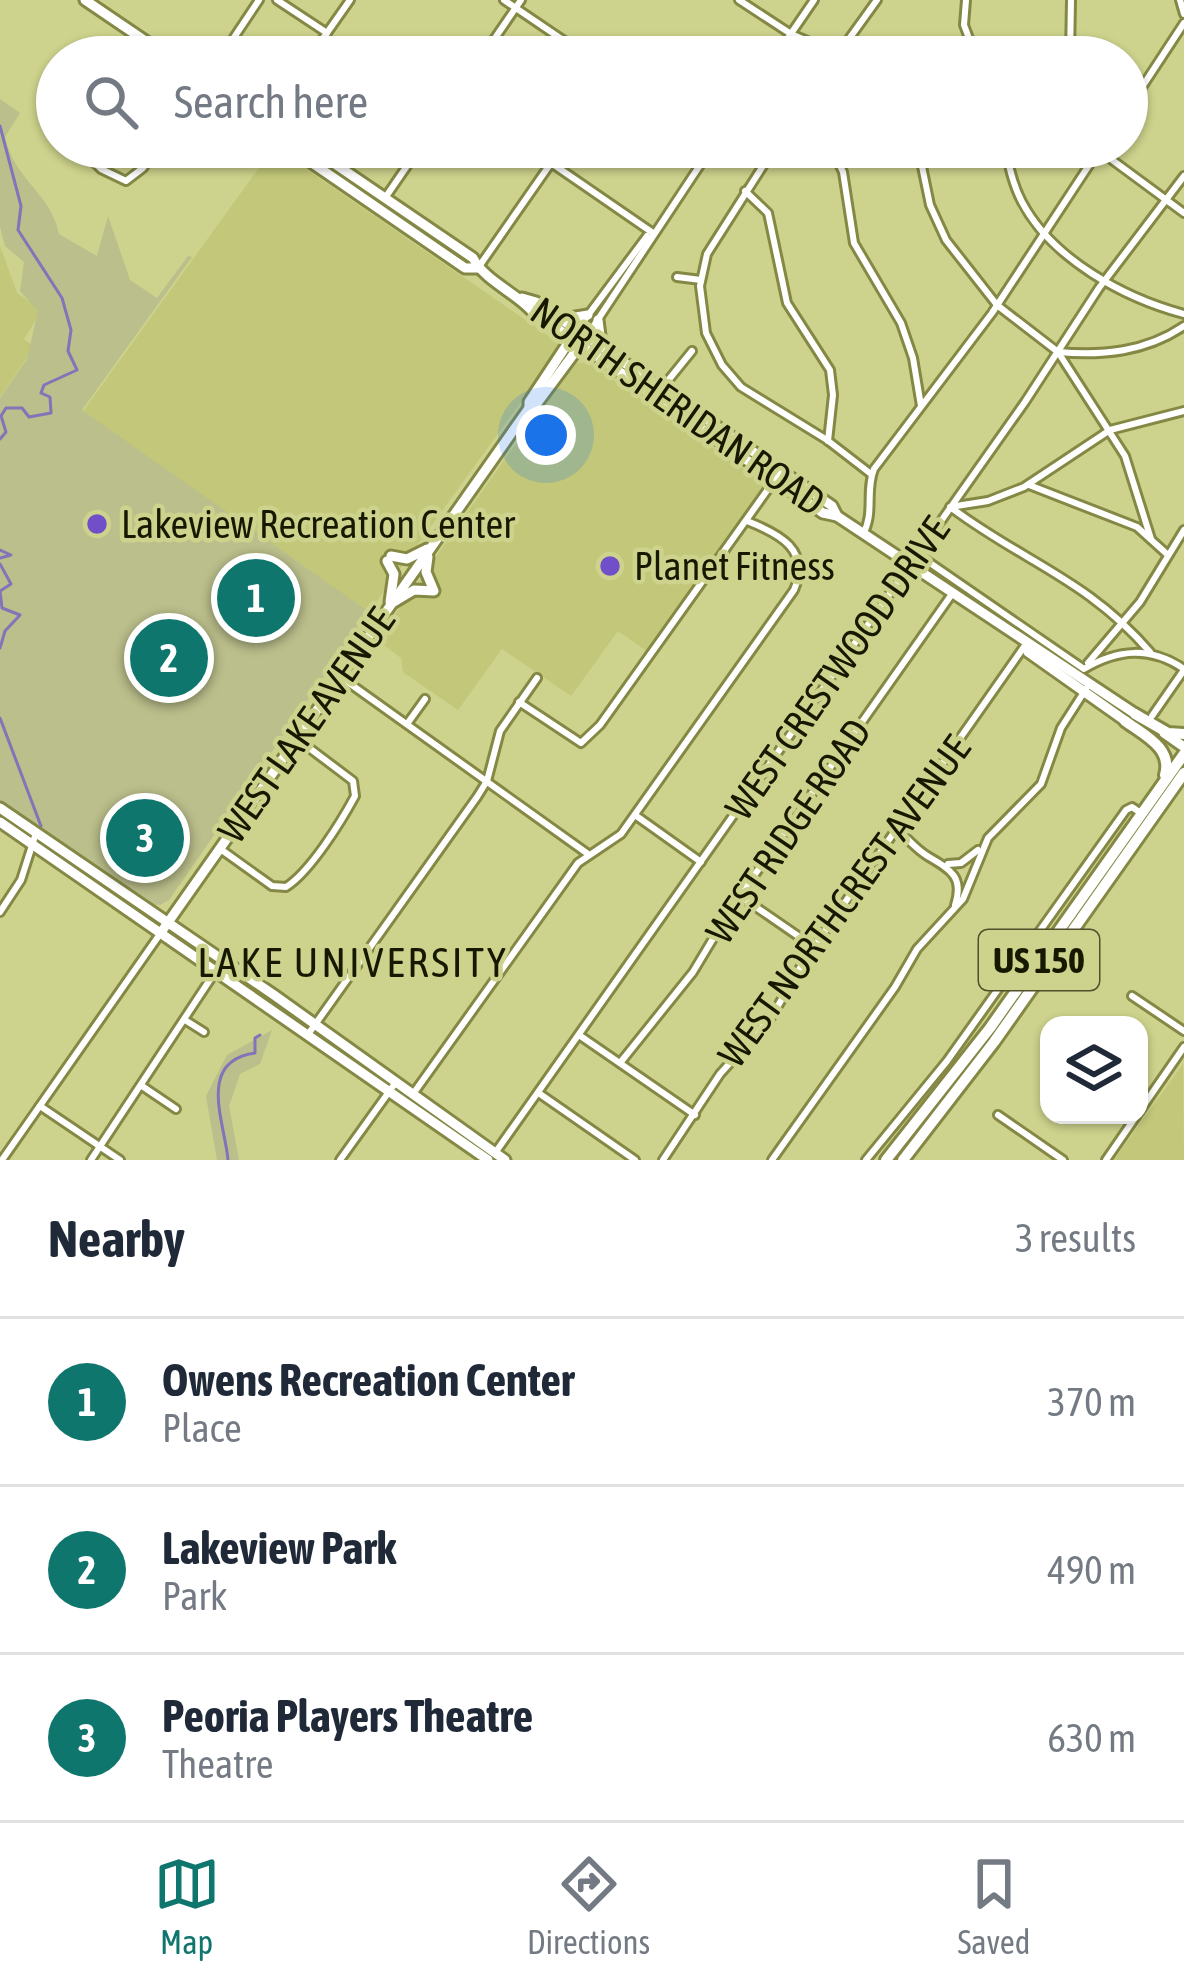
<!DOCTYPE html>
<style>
:root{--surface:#fff;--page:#f2f2f3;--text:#1f2937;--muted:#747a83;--line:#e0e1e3;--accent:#0f766e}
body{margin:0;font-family:"Asap Condensed",sans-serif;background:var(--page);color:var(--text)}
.controls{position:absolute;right:36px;bottom:36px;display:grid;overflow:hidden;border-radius:24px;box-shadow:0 3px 9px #0004}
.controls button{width:108px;height:108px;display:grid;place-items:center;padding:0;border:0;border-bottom:3px solid var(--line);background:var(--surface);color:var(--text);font:60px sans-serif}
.you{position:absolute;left:546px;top:435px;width:42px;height:42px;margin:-30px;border:9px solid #fff;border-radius:50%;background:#1a73e8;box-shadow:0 0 0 18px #1a73e833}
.badge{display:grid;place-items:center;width:78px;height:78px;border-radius:50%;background:var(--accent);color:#fff;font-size:39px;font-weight:700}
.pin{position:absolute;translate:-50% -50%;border:6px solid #fff;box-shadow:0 3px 12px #0006}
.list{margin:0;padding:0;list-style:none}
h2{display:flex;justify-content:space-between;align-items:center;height:156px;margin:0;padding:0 48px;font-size:51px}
h2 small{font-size:39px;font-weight:400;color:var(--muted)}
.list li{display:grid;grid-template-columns:78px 1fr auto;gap:36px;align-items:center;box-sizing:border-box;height:168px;padding:0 48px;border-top:3px solid var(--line)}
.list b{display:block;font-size:45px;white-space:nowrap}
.list p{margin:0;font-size:39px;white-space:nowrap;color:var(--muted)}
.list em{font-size:39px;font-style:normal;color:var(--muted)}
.icon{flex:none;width:66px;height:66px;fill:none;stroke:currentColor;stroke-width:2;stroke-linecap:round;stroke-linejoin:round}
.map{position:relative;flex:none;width:1184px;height:1160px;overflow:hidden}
.search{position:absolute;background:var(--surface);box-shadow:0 3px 9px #0004;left:36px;right:36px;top:36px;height:132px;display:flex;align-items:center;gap:30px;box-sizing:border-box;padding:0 42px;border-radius:66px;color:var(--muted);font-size:45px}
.sheet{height:660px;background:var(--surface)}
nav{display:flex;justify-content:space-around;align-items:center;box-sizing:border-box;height:168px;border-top:3px solid var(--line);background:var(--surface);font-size:33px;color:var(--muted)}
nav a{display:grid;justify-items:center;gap:6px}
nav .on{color:var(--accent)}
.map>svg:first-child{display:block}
.built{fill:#c2c779}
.green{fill:#bbbf8b}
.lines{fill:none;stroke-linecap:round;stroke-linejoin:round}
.stream{stroke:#8174b9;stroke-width:3}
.minor-casing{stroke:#848844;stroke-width:12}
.major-casing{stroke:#848844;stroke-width:15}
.highway-casing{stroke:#848844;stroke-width:16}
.minor{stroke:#fff;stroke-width:6}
.major{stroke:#fff;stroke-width:9}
.highway{stroke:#fff;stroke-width:10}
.poi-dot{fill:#704fc9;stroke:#cdd28c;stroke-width:4.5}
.labels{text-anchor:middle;stroke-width:9;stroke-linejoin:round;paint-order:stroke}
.shield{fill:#cdd28c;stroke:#4e502a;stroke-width:3}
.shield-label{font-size:36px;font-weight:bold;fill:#171800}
.street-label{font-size:39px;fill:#171800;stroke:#cdd28c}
.poi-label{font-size:39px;fill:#171800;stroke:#cdd28c;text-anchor:start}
.neighbourhood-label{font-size:42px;letter-spacing:3px;fill:#171800;stroke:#cdd28c}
</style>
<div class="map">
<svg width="1184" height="1160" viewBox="0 0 1184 1160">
<rect width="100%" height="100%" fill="#cdd28c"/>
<g class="built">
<polygon points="274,147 562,345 369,612 79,417"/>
<polygon points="0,246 17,293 42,310 24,339 34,347 0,397"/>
<polygon points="587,362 766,484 647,651 618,631 571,696 502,649 458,710 403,672 401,658 377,640 566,373 577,363"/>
<polygon points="1183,1064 1184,1160 1114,1160 1165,1089"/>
</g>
<g class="green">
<path d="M0,99L20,113L5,137C14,180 51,193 59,234L97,256L108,216L130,280L157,298L188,256L192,257L82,410L369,612L169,900L160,905L148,904L0,803V398L27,359L38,311L20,291L24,262L5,246L0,227Z"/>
<polygon points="272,1030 260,1064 240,1074 229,1106 239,1160 217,1160 206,1096 227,1055"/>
</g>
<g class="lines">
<g class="stream">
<polyline points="0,126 21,206 18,230 62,298 71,330 68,351 77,370 44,385 41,393 50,397 51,413 29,417 22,408 6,408 1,416 6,432 0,439"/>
<polyline points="0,550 11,555 0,558"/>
<polyline points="0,564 11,584 0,591 2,608 20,615 5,631 0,648"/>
<polyline points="0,718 41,826"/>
<path d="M228,1160C225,1123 196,1061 255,1053V1038L260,1035"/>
</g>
<defs>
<g id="minor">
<polyline points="277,0 327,33"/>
<polyline points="504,0 588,57"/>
<polyline points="739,0 791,34"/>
<polyline points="966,0 964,25 976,57"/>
<polyline points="1180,0 1184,14"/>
<polyline points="791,34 845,57"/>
<polyline points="383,48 397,57"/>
<polyline points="221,57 259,0"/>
<polyline points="310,57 350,0"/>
<polyline points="482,57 521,0"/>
<polyline points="775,57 814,0"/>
<polyline points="836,57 877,0"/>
<polyline points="1070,57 1071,0"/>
<polyline points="1127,110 1184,23"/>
<polyline points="45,115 57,126"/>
<polyline points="79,147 101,169 126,181 143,168 158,147"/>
<polyline points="528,147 653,233"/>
<polyline points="775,147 707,254 700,286 706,333 722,365 741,387 827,440 871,474"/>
<polyline points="831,147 843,172 854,243 901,323 913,358 921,406"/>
<polyline points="918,147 930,205 946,240 997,305 1058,352 1125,456 1151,539"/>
<path d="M1005,147C1009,166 1013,185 1022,202C1052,259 1124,298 1184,314"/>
<polyline points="1100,151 1184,213"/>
<polyline points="745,191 768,213 787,303 830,370 833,395 828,441"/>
<polyline points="385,198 420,147"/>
<polyline points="478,268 551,163"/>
<polyline points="677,277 701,280"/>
<polyline points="577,330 647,236"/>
<polyline points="587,336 712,147"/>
<path d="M1058,352C1102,356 1146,352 1184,326"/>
<polyline points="662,388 692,351"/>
<polyline points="1029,485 1137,527 1168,555"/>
<polyline points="950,507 988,501 1024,487 1110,430 1184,411"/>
<path d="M953,509C1024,562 1088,580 1150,652"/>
<path d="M863,534C875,513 865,491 874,469L992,313L1101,147"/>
<path d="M917,554L1084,669C1118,649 1150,646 1184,669"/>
<polyline points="1088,663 1140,602 1184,530"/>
<polyline points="342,678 588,854"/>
<polyline points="519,702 581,743 600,725 781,471"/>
<polyline points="1152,716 1184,670"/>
<polyline points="407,724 425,699"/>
<polyline points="635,815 701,862"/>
<path d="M898,829C907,839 917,850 929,857C951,870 964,877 955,905"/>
<path d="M219,848L272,886L286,887C310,872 341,822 355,796L353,781L296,738"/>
<polyline points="948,864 961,863 978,850"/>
<polyline points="740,896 814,947"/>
<polyline points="0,912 21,880 36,833"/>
<polyline points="1132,996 1184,1031"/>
<polyline points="185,1020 204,1032"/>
<polyline points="309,1033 477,797 487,781 500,731 537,678"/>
<polyline points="579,1035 695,1115"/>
<polyline points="620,1063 693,972 732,907 952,594"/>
<polyline points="142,1086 176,1109"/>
<path d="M413,1094L578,863L621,834L794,590C811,550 780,534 747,521"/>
<polyline points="540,1094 635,1160"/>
<polyline points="40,1106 120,1160"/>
<polyline points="1139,1112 1184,1047"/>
<polyline points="998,1115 1063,1160"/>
<polyline points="495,1153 1025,402 1099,288 1184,176"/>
<polyline points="2,1160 160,934"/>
<polyline points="91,1160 223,960"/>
<polyline points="340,1160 396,1082"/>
<polyline points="663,1160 720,1074 772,1016 804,961 1026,644"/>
<polyline points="772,1160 895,987 917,949 963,899 988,838 1041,784 1061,728 1086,689"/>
<polyline points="866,1160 947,1061 1126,810 1132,807 1142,814"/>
<polyline points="1106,1160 1137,1115"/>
</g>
<g id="major">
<polyline points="85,0 169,57"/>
<polyline points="300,147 302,156 465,268 478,268"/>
<path d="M310,147L473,258C485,281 515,292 532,311L823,513L837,516L1140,717"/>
<polyline points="522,298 536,302 832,506 837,516"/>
<polyline points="564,319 588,315"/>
<polyline points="598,320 601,344"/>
<polyline points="529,408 529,402 572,337"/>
<polyline points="391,556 407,559 427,549"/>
<polyline points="387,561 394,574 390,602"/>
<polyline points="394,602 414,590 434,591 426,572 428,557"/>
<polyline points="1028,652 1127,722"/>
<polyline points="1164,733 1184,747"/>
<polyline points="0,808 274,995 505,1160"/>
<polyline points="0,822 488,1160"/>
<polyline points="162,931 529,408 535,406 587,336"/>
</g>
<g id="highway">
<polyline points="1135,714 1168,733 1184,734"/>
<path d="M1125,721C1144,735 1173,748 1165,775"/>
<polyline points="886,1160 990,1028 1184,754"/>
<polyline points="903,1160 994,1042 1184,773"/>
</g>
</defs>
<use href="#minor" class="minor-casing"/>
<use href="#major" class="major-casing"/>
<use href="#highway" class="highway-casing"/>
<use href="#minor" class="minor"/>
<use href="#major" class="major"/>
<use href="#highway" class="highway"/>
</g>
<g class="poi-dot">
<circle cx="97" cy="524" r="12"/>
<circle cx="610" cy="566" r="12"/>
</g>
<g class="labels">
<rect class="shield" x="979" y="930" width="120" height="60" rx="9"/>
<g class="shield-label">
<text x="1039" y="973">US 150</text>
</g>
<g class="street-label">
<text transform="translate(678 406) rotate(35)" y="14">NORTH SHERIDAN ROAD</text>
<text transform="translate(837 668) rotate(-55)" y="14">WEST CRESTWOOD DRIVE</text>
<text transform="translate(306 725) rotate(-55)" y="14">WEST LAKE AVENUE</text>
<text transform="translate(788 831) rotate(-56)" y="14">WEST RIDGE ROAD</text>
<text transform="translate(844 901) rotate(-54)" y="14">WEST NORTHCREST AVENUE</text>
</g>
<g class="poi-label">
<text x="121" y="538">Lakeview Recreation Center</text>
<text x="634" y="580">Planet Fitness</text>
</g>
<g class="neighbourhood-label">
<text x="353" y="977">LAKE UNIVERSITY</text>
</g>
</g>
</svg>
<div class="controls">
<button><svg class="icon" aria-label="layers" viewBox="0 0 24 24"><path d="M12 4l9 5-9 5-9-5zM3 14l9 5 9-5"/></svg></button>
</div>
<div class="you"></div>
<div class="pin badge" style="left:256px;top:598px">1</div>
<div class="pin badge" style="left:169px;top:658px">2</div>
<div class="pin badge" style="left:145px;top:838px">3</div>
<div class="search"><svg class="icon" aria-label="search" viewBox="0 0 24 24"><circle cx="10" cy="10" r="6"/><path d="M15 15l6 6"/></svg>Search here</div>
</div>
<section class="sheet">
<h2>Nearby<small>3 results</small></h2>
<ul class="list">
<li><span class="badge">1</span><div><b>Owens Recreation Center</b><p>Place</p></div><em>370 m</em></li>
<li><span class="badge">2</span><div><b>Lakeview Park</b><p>Park</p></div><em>490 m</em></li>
<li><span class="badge">3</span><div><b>Peoria Players Theatre</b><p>Theatre</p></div><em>630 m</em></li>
</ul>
</section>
<nav>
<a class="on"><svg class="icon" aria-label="map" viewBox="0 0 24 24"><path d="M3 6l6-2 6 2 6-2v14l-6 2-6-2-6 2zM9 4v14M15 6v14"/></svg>Map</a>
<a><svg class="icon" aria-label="directions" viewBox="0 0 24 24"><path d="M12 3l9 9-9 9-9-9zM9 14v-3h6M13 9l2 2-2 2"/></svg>Directions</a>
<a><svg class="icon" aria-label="saved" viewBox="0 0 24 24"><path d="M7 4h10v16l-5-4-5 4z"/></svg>Saved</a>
</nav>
